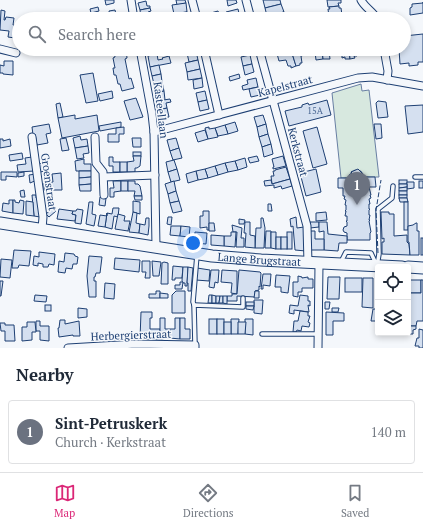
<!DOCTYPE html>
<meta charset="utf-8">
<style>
:root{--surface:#fff;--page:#f6f6f7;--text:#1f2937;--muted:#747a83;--line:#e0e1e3;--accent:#db2777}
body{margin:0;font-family:"PT Serif",serif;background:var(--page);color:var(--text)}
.controls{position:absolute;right:12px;bottom:12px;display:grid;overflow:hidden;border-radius:4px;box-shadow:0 2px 6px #0003}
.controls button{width:36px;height:36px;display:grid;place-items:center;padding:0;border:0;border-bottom:1px solid var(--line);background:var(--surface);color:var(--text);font:20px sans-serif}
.you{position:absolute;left:193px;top:243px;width:14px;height:14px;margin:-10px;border:3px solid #fff;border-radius:50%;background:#1a73e8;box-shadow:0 0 0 6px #1a73e833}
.badge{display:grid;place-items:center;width:26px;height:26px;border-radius:50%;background:var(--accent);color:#fff;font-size:13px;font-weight:700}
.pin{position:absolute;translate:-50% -33px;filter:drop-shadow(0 1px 2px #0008)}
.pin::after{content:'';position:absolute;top:21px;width:14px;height:12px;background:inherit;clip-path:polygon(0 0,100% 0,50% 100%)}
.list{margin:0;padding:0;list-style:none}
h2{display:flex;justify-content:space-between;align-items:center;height:52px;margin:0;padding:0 16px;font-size:17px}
h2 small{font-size:13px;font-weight:400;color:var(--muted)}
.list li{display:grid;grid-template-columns:26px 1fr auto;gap:12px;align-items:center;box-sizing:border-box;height:64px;margin:0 8px 8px;padding:0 8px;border:1px solid var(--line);border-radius:4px}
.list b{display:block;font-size:15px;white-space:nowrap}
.list p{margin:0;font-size:13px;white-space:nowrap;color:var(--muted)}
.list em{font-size:13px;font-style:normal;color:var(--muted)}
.icon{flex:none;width:22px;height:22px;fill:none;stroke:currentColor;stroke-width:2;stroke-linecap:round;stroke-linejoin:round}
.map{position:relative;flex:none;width:423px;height:348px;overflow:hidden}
.search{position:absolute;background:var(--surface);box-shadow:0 2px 6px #0003;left:12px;right:12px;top:12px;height:44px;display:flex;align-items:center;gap:10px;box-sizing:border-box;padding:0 14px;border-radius:22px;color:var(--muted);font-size:15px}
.sheet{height:124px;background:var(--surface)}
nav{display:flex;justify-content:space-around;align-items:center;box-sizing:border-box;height:56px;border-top:1px solid var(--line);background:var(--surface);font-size:11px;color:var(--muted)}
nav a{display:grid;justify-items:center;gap:2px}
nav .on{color:var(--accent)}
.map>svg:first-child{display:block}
.green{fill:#d7e8df;stroke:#687fa3}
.building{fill:#d5e0f0;stroke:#1d3f73}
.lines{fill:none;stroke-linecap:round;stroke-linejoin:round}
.lane-casing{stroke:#1d3f73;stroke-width:5.5}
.street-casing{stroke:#1d3f73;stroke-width:9}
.secondary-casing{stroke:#1d3f73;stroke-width:13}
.lane{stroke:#f4f7fb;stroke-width:3.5}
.street{stroke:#f4f7fb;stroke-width:7}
.secondary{stroke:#f4f7fb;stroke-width:11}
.fence{stroke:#1d3f73;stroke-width:1;stroke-dasharray:5 2;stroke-linecap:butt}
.labels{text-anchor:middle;stroke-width:3;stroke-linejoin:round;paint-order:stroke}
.number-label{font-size:9px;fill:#4b6792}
.street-label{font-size:11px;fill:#1d3f73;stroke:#f4f7fb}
</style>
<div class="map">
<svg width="423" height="348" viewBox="0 0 423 348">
<rect width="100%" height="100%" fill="#f4f7fb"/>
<polygon class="green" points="361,84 362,91 369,90 379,177 362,177 363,174 361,171 355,170 351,172 351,175 349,175 351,178 341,178 332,93"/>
<g class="building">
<polygon points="105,0 114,0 114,3 106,5"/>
<polygon points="176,0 185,0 186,3 177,5"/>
<polygon points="227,0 236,0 237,3 228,6"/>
<polygon points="263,0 280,0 281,4 265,8"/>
<polygon points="327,0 341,0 341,3 338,3 339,6 328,7"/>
<polygon points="146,1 147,6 150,6 150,8 140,10 138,3"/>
<polygon points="423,2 423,13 410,15 410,8 412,7 412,4 423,3"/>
<polygon points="186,3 187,12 174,14 172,5"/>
<polygon points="281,4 284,12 267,16 265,8"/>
<polygon points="339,6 339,8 341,8 342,15 329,17 328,9 330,9 329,7"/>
<polygon points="98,7 99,11 91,13 90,9"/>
<polygon points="150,8 151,11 148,12 149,17 141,19 140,10"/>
<polygon points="238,9 240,18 228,19 226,12"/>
<polygon points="1,10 5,11 4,20 5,20 6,17 14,18 13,25 17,26 15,38 8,37 9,31 0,30"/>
<polygon points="115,10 117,19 110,19 109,11"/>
<polygon points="218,11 220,17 214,19 208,19 207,14"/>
<polygon points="187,12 189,19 179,19 178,13"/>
<polygon points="284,12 285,19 268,19 267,16"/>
<polygon points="342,15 342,19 331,19 330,16"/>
<polygon points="423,34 423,62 418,62 418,65 409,66 409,63 400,64 399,49 404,49 404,36"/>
<polygon points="27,49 39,49 38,53 27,51"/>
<polygon points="126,49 127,58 125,59 129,79 131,78 134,88 122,91 120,84 118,84 116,75 114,75 113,68 115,68 113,58 115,57 114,51"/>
<polygon points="187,49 196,49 196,51 187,53"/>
<polygon points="282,49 283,52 291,50 296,66 291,68 291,66 288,66 286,60 279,61 276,50"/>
<polygon points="294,49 307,49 308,54 301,56 302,63 300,63 300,65 296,66 291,50"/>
<polygon points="311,49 322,49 323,59 316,60 315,52 311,53"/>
<polygon points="322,49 333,49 333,50 329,51 330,59 323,59"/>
<polygon points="335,49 349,49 350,59 345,59 345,57 342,58 342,51 335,51"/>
<polygon points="349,49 359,49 356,49 357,56 354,56 355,58 350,59"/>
<polygon points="196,51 198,60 189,62 187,53"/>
<polygon points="157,54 158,60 163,59 162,58 169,56 171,63 150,67 148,56"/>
<polygon points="250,55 252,64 243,66 241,57"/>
<polygon points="198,60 200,69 187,72 185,63"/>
<polygon points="4,61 13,61 13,75 3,74 3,73 0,73 0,65 4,66"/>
<polygon points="252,64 254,72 245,75 243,66"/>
<polygon points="159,65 161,74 152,76 150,67"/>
<polygon points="200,69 202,78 188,80 187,72"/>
<polygon points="93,73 98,101 86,103 80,75"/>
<polygon points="161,74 162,82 154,84 152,76"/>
<polygon points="239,74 240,78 230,81 229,77"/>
<polygon points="202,78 203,87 194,89 193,80"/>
<polygon points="256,78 258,87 243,90 242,86 248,84 247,80"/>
<polygon points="162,82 164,91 155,93 154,84"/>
<polygon points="258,87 260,95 251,97 249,89"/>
<polygon points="112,91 113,98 100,101 98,94"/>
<polygon points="164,91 165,100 157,101 155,93"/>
<polygon points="205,91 207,100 198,102 196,93"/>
<polygon points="136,98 143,117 130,120 124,101"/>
<polygon points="170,99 171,102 166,103 167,108 159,110 157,101"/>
<polygon points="207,100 209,109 200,111 198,102"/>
<polygon points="327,100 331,115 289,126 285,111 302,107 302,105 308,103 309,105"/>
<polygon points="378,101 386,102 388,117 378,118 376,103"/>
<polygon points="60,103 63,117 58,118 56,104"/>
<polygon points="423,105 423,132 408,134 405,106"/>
<polygon points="167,108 169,117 160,118 159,110"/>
<polygon points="75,115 75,119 97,115 99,131 62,138 58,118"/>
<polygon points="263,115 266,124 257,127 254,117"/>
<polygon points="121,122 121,127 100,131 99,126"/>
<polygon points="235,122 238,131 228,134 225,125"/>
<polygon points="49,124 51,133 46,134 48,143 37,145 35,134 33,135 32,127"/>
<polygon points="266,124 268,134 259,137 257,127"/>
<polygon points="374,124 381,124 382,138 376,139"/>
<polygon points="225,125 228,134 218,136 215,128"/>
<polygon points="124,127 124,134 119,134 119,142 108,142 108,134 116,134 116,128"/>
<polygon points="209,127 209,129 215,128 218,137 208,139 205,128"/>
<polygon points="317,127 327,164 313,168 303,131"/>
<polygon points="205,130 208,139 198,142 195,133"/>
<polygon points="268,134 271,144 262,147 259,137"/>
<polygon points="80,136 81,140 87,139 88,146 75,148 73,138"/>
<polygon points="66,138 69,150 62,151 60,139"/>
<polygon points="132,138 141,138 141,147 133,147"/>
<polygon points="176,138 179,148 170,151 167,140"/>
<polygon points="0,139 3,139 3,141 10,139 11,146 0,148"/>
<polygon points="271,144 273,154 264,157 262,147"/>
<polygon points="88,146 89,153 83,154 84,158 77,159 75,148"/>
<polygon points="179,148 182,158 173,160 170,151"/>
<rect x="133" y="152" width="8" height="4"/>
<polygon points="22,153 23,159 10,161 9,155"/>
<polygon points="133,156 141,156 140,166 137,168 135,168 135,172 127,172 127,162 134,161"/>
<polygon points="257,156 259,161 250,163 248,158"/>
<polygon points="283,156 286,166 273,169 273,167 274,167 272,159"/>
<polygon points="32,157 34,171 18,172 17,165 26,164 25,158"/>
<polygon points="109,157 113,157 113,162 120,162 120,172 113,172 113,166 109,166"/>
<polygon points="245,158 247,167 238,170 235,161"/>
<polygon points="84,159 84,164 91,164 91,171 76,171 75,161"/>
<polygon points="174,160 177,169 168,172 166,162"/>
<polygon points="235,161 238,170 228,172 225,163"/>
<rect x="120" y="162" width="7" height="10"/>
<polygon points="43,163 45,171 40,172 38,164"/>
<polygon points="225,163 228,172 218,175 215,166"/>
<polygon points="215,166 218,175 208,178 205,169"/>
<polygon points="286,167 290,179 272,184 271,176 274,176 273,171 275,171 275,170"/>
<polygon points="177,169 180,180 171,182 168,172"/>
<polygon points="205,169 208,178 198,180 196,171"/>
<polygon points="316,169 321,192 306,196 300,173"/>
<polygon points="358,169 363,174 362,177 375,177 376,187 369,187 371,195 370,195 371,198 369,199 370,204 369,204 369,209 370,209 369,210 369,215 370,215 369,220 370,220 369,221 371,232 370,233 370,240 347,240 347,233 344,232 343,230 344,227 347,226 347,222 346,221 347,221 347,216 345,216 346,211 345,211 346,210 346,205 345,205 346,200 344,199 345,196 343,196 343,188 338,188 338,178 351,178 349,175 352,173 351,172"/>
<polygon points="79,171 91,171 91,177 79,178"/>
<polygon points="196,171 198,180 188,183 186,174"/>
<polygon points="1,172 17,172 17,177 6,176 6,180 1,180"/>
<polygon points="24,172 24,176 18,177 18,173"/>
<polygon points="61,173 62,190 44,190 44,183 53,182 52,174"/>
<polygon points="36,174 37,180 30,183 29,175"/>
<polygon points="91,177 91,184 79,185 79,178"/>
<polygon points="290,179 292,186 282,189 281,186 274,188 274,185 265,186 264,181 271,180 272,184"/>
<rect x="399" y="180" width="8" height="4"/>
<polygon points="113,181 121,181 121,191 114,192 114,197 110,197 110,188 114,188"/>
<rect x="121" y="181" width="7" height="10"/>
<polygon points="128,181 135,181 135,184 138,184 140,186 142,196 134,196 135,191 128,191"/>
<polygon points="174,181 176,191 168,194 165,184"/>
<rect x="419" y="181" width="4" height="7"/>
<polygon points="407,182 414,182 414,188 407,189"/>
<polygon points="91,184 91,191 80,191 79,185"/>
<polygon points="399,184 407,184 407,187 399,188"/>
<polygon points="407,187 407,191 399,191 399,188"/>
<polygon points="24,190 25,197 21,197 20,191"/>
<polygon points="176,191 179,201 170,203 168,194"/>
<rect x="399" y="191" width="8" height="4"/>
<polygon points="32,195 36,195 36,198 39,198 40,217 34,216"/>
<rect x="399" y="195" width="8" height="3"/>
<polygon points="134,196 142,196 142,200 135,200"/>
<polygon points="100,197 106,198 105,206 99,205"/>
<polygon points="399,198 407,198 408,202 400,202"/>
<polygon points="9,200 13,200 13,213 2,211 3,203 9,204"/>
<polygon points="13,200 15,200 15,202 19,203 20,200 24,201 23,214 13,213"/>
<polygon points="26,201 33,202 34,216 26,215"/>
<polygon points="133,201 140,202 140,214 133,212"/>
<polygon points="179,201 182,211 173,213 170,203"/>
<polygon points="89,202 93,202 92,214 96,215 94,226 86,224"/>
<rect x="404" y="202" width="4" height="28"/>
<polygon points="268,204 271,204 272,211 268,211"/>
<polygon points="53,208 56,211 49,217 46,214"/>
<polygon points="113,208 119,208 118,217 114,216 112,229 105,227 107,213 112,214"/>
<polygon points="59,209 73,211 72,214 76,215 75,221 57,219"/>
<polygon points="77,209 83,210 81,224 75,223 76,215 72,214 73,211 76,211"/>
<polygon points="203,211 209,211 209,230 207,230 207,227 200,228 200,216 203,216"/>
<polygon points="133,212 137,213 136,223 140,224 139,233 129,232"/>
<polygon points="326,212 327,220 316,221 316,213"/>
<polygon points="381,212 389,212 389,214 394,214 394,236 407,235 407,242 409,244 410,255 382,254 382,242 384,242 384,238 382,239"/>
<polygon points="107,213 105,227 98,226 100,215 107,216"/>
<polygon points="118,214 125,216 124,221 130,221 128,231 115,229"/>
<polygon points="168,217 172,217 171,225 167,224"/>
<polygon points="296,217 297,228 304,227 306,251 295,250 293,226 291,227 290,219"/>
<polygon points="146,218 149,218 149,226 148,235 139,233 140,224 145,225"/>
<polygon points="261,218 263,218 265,228 264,248 255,248 256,228 261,228"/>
<polygon points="239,219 245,220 244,224 239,224"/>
<polygon points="245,222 250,222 250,235 255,236 255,248 245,247 246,233 244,233"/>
<polygon points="310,222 319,222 319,227 310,228"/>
<polygon points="319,222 327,222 328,234 347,236 347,243 339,243 338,251 324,250 324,231 319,232"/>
<polygon points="209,223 214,223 215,231 209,231"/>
<polygon points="416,223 417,223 417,231 419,231 419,255 410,255 409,242 408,242 408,226 413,225"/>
<polygon points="232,225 242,228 241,238 244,238 244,247 236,247 237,232 233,232"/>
<polygon points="171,226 181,226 180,236 170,235"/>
<polygon points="181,226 190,227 189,237 180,236"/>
<polygon points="266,231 271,231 271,248 265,248"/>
<polygon points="309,231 315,231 315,239 324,239 324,250 310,250"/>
<polygon points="195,232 207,233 206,244 194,243"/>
<polygon points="231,232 236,232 235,247 224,246 224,236 231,236"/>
<polygon points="271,232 276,232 276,249 271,248"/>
<rect x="287" y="232" width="5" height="17"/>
<polygon points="211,235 224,236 224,246 211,245"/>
<rect x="276" y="237" width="5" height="12"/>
<rect x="281" y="237" width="6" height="12"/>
<rect x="421" y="238" width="2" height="17"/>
<polygon points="14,250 31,251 29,266 19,265 18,268 12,268"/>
<polygon points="39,252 55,254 54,265 49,264 48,267 43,267 43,264 38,263 38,266 33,265 34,256 39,257"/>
<polygon points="65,253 74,254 75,256 78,257 77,264 73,264 72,269 66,268 65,273 58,272 59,261 64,262"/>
<polygon points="89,256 102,257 100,273 96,273 95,277 94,277 94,281 96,281 96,297 89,297 87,276"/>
<polygon points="115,258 140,260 139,272 114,269"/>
<polygon points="1,259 12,260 10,278 0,277"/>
<polygon points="142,261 150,261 150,278 145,278 146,272 142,272"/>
<polygon points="152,261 161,262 159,276 153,276"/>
<polygon points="164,262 168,263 168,284 161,284 162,263"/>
<polygon points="173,266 183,267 182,278 175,278 175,280 172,280"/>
<polygon points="183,267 188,267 187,286 185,286 185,283 183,283 182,281"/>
<polygon points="188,267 193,268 191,291 188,291 188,283 187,283"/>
<polygon points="197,268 210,270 209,281 196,280"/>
<polygon points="211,270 219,270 218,283 215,282 214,288 209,287"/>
<polygon points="222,270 237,271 237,294 231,293 232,283 221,282"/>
<polygon points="239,270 260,272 261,273 260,287 259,286 259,290 255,291 255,297 237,296 237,301 227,301 227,296 232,296 232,294 237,294"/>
<polygon points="263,274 271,274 270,286 263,285 263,289 261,289"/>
<polygon points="276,275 290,276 288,293 281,292 281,287 275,287"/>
<polygon points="298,276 302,277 302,278 308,277 308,279 313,279 313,288 302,288 302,292 298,292 298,297 293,296 293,282 298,282"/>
<polygon points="328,277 340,277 339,299 327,299"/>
<rect x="345" y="278" width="17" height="14"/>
<polygon points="363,278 373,278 373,308 362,307"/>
<rect x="408" y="280" width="13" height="13"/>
<polygon points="421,280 423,280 423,321 417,321 416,326 408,326 409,293 421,293"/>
<polygon points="0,281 3,281 1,296 0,296"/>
<polygon points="180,282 183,282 182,289 175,289 175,285 180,285"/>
<polygon points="105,283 115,284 114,299 104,298"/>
<polygon points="156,291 160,291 160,298 149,298 149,294 156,294"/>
<polygon points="176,291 185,291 185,313 172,313 172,295"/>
<polygon points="255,291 259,291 259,298 254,298"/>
<polygon points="160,293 168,294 168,298 160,298"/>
<polygon points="35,295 47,296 46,302 34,301"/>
<polygon points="209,295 212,295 212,303 208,303"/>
<polygon points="212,295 216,296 216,303 212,303"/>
<polygon points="300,295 308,296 308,301 310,301 310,306 308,305 309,312 294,310 294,314 289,313 290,305 298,306"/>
<polygon points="216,296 220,296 219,303 216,303"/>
<polygon points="220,296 223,296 223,303 219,303"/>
<polygon points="223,296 227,296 227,304 223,303"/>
<polygon points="254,300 263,300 262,314 254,313"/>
<rect x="246" y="302" width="8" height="4"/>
<polygon points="325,302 330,302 329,309 325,309"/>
<rect x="45" y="305" width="6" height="6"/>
<polygon points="246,306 254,306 253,310 246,309"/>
<polygon points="78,308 87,309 87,317 78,318"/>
<polygon points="332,308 339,308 338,312 332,312"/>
<polygon points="373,309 377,309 377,321 371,321"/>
<polygon points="300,311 308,312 308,316 310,316 308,322 310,323 309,327 302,326 301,331 297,330 296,332 293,332 294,321 298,321"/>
<polygon points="141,312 152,312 152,318 150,318 150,329 160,329 160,339 140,339"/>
<polygon points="326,312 344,313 344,321 333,321 333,335 326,335"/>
<polygon points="160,318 165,318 165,329 170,329 170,338 160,339"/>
<polygon points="175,318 180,318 180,339 170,338 170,329 175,329"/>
<polygon points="180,318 185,318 185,329 190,329 190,339 180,339"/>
<rect x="209" y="319" width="8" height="15"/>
<rect x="217" y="319" width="7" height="15"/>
<polygon points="231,319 239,319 238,334 231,334"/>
<polygon points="245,319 253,319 253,335 245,334"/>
<polygon points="60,320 65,320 65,324 79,321 80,336 73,336 73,335 59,337 58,328 59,328"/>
<polygon points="36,321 40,321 40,326 49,326 49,341 40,340 40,331 36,331"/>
<polygon points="27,322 35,322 36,332 32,332 32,340 22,341 22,327 27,327"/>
<rect x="224" y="322" width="7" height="12"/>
<polygon points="238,322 246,322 245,334 238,334"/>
<polygon points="0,323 5,323 5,325 14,325 15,341 5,341 5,331 1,331"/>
<polygon points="409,326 416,326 416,329 413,330 413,334 409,334"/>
<polygon points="419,329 423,330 423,348 419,348 419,346 415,346 417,338 419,338"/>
</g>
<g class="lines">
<defs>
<g id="lane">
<polyline points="415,177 423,177"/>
<polyline points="341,262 346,252 371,253 377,266 379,254 378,209 392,198 393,186"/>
<polyline points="194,305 193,302 197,255"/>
<polyline points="262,334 318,334"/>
<polyline points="195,345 194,305 243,307 243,298"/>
</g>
<g id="street">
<polyline points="131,0 134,19"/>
<polyline points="192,0 197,19"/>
<polyline points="246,0 251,19"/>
<path d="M361,0C365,8 373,11 377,19"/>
<polyline points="0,49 16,53"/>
<polyline points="140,49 152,114 154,132 156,247"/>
<polyline points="204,49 219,115"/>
<polyline points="259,49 307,226 308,263"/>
<polyline points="384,49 388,71 387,80"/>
<polyline points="154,132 358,78 372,77 423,86"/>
<polyline points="32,137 43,217 42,229"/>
<polyline points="95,137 96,163 103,172 104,195"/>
<polyline points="104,177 155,175"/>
<polyline points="68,348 136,344 195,345 195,348"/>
<polyline points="318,348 319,264"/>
</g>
<g id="secondary">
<path id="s1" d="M0,223L212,256L261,260L402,267"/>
<polyline points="408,267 423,268"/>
</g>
</defs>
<use href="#lane" class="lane-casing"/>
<use href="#street" class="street-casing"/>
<use href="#secondary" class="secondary-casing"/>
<use href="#lane" class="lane"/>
<use href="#street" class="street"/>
<use href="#secondary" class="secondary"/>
<polyline class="fence" points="378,253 376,210 381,180"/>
</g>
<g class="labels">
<g class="number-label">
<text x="315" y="114">15A</text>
</g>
<g class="street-label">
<text transform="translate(285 86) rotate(-15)" y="4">Kapelstraat</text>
<text transform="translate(161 110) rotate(83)" y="4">Kasteellaan</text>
<text transform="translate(298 152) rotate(75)" y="4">Kerkstraat</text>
<text transform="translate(49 182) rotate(82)" y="4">Groenstraat</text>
<text dy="4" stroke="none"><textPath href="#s1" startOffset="262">Lange Brugstraat</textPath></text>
<text transform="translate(131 335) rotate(-2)" y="4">Herbergierstraat</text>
</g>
</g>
</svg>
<div class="controls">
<button><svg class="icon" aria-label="locate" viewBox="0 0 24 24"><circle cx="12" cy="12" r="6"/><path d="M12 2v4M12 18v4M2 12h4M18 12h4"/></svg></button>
<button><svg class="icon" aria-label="layers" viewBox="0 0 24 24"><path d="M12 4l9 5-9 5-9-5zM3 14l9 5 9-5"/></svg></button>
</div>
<div class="you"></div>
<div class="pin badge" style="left:357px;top:205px;background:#6b7280">1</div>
<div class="search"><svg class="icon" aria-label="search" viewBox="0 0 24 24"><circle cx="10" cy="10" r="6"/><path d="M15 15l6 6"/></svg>Search here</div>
</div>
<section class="sheet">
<h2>Nearby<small></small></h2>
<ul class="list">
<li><span class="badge" style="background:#6b7280">1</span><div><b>Sint-Petruskerk</b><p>Church · Kerkstraat</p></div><em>140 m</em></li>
</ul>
</section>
<nav>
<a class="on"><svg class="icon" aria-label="map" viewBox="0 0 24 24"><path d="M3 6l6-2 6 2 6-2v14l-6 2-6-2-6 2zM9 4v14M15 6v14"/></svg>Map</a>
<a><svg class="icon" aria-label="directions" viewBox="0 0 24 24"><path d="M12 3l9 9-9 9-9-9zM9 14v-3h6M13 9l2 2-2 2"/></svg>Directions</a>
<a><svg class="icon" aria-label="saved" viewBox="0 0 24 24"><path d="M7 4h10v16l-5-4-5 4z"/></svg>Saved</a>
</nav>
